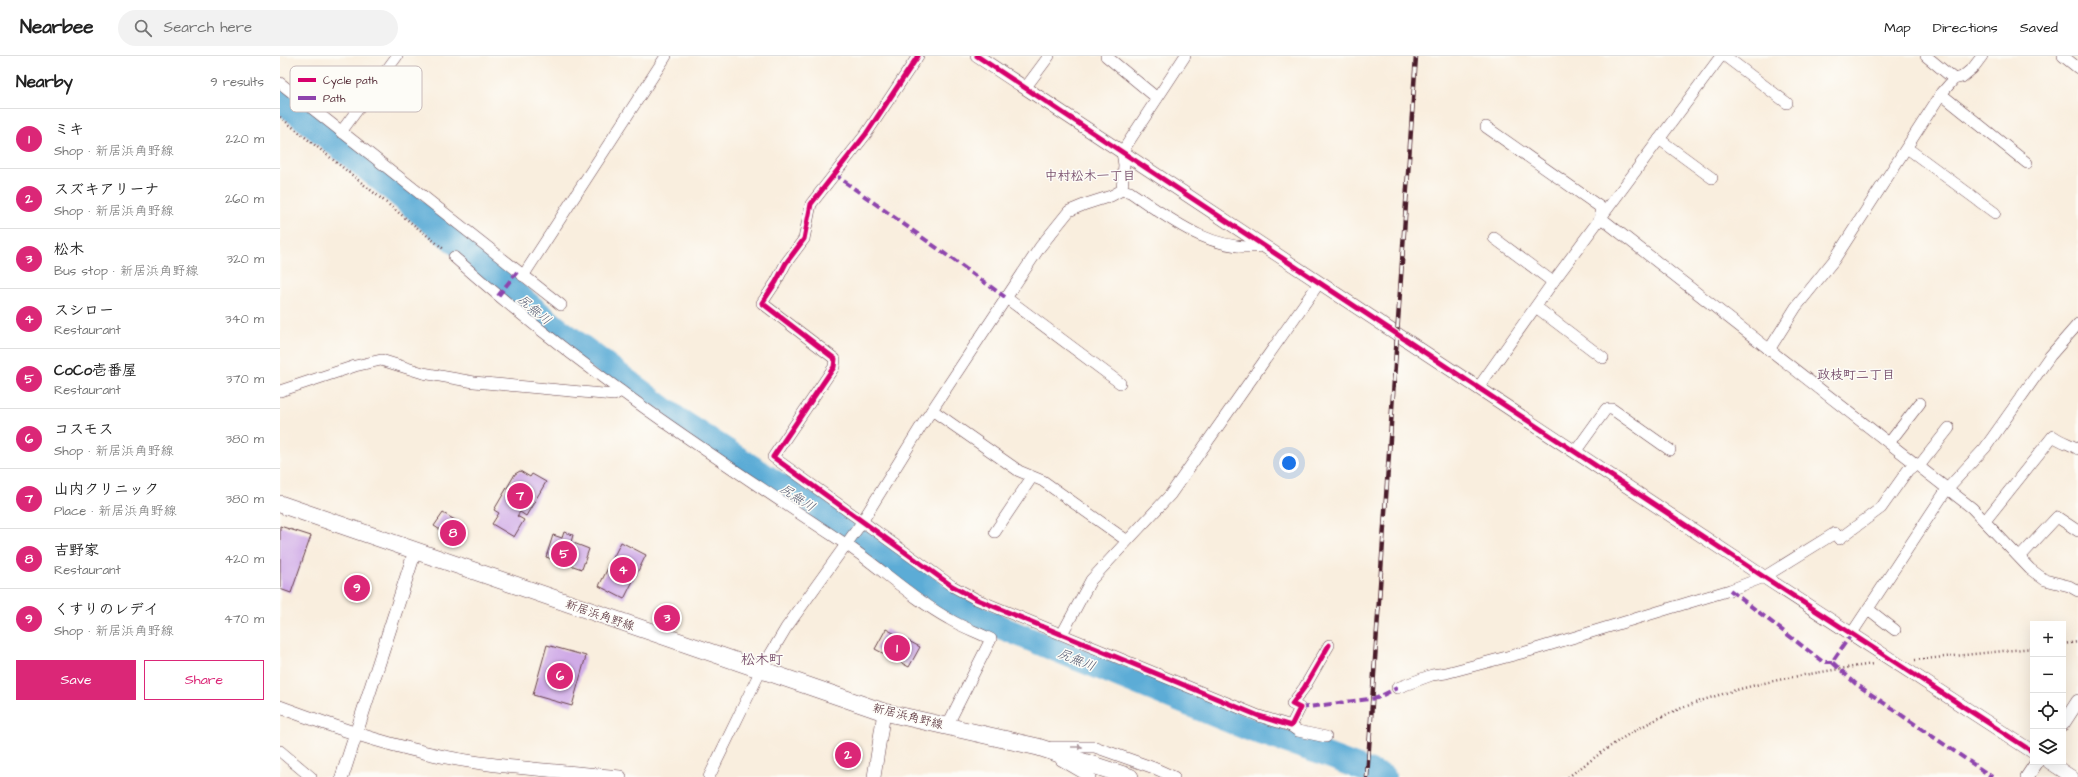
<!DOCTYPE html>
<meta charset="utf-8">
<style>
:root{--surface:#fff;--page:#f2f2f2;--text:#222;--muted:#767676;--line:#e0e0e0;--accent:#db2777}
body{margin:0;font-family:"Architects Daughter","Klee One",sans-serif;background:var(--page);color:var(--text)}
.controls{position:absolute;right:12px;bottom:12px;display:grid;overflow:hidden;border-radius:0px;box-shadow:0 4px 16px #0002}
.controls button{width:36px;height:36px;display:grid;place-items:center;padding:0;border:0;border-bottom:1px solid var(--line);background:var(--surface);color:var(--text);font:20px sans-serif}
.you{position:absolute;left:1009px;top:407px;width:14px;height:14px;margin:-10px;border:3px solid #fff;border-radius:50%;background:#1a73e8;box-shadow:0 0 0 6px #1a73e833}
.badge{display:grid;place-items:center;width:26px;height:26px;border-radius:50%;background:var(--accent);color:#fff;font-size:13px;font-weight:700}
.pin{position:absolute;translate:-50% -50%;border:2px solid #fff;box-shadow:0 1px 4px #0006}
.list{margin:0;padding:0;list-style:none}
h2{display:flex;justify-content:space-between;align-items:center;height:52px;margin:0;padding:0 16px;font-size:17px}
h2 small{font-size:13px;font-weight:400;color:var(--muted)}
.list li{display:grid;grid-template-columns:26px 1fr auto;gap:12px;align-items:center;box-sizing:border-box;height:60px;padding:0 16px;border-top:1px solid var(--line)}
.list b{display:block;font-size:15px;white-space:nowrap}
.list p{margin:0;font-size:13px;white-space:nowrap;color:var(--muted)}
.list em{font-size:13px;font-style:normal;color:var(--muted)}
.actions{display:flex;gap:8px;padding:12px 16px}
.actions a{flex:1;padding:9px 0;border:1px solid var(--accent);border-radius:0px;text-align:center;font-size:14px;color:var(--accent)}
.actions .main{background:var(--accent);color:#fff}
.icon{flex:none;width:22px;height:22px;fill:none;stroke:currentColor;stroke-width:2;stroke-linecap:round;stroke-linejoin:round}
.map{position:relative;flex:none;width:1798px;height:721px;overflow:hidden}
header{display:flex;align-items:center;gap:24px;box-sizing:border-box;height:56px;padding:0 20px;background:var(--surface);border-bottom:1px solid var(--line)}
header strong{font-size:19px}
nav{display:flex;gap:22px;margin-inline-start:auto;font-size:14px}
.search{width:280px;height:36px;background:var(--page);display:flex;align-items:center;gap:10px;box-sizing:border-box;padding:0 14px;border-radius:22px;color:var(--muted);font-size:15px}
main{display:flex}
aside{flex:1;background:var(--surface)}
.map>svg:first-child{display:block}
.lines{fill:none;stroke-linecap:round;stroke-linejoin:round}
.river{stroke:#5cacd6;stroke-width:24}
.building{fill:#d0abe7}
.minor-casing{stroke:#643e46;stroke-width:12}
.tertiary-casing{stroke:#643e46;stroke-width:14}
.primary-casing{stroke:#643e46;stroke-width:18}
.path{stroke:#643e46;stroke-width:2.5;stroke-dasharray:1 3;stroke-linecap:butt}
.minor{stroke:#fff;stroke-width:11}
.tertiary{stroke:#fff;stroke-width:13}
.primary{stroke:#fff;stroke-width:17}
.rail-casing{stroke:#4a1f2b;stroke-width:4.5}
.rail{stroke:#fdfcf7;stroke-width:3;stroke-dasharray:9;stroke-linecap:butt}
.quiet{stroke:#8e44ad;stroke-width:4;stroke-dasharray:8 4;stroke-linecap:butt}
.cycleway-casing{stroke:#fdfcf7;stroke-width:8}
.cycleway{stroke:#d6006c;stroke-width:5}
.oneway{fill:#ae9aa0}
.labels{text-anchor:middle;stroke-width:3;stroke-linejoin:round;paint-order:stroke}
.street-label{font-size:12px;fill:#4a1f2b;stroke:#fdfcf7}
.neighbourhood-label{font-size:13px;font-weight:bold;fill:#79506d;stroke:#fdfcf7}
.water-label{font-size:13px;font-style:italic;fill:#51576f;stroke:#fdfcf7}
.quarter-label{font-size:14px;font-weight:bold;fill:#79506d;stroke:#fdfcf7}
.key{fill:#fdfcf7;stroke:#c7baba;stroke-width:1}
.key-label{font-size:11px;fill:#4a1f2b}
</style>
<header>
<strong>Nearbee</strong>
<div class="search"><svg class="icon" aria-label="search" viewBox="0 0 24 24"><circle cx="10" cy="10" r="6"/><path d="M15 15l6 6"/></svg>Search here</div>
<nav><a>Map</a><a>Directions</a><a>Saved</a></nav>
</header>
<main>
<aside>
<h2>Nearby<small>9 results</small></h2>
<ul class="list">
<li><span class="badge">1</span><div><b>ミキ</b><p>Shop · 新居浜角野線</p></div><em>220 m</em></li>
<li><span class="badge">2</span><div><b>スズキアリーナ</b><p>Shop · 新居浜角野線</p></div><em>260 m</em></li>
<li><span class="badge">3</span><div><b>松木</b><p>Bus stop · 新居浜角野線</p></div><em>320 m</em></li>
<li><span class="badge">4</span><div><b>スシロー</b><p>Restaurant</p></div><em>340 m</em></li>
<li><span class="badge">5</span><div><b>CoCo壱番屋</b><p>Restaurant</p></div><em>370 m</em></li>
<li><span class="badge">6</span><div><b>コスモス</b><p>Shop · 新居浜角野線</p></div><em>380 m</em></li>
<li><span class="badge">7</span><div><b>山内クリニック</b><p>Place · 新居浜角野線</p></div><em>380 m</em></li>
<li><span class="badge">8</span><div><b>吉野家</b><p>Restaurant</p></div><em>420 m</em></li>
<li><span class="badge">9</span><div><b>くすりのレデイ</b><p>Shop · 新居浜角野線</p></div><em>470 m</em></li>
</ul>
<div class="actions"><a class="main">Save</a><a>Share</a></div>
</aside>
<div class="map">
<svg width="1798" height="721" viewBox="0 0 1798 721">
<rect width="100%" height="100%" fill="#fdfcf7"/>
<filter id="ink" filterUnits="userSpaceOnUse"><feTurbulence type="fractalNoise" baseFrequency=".025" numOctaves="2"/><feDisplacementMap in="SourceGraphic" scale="8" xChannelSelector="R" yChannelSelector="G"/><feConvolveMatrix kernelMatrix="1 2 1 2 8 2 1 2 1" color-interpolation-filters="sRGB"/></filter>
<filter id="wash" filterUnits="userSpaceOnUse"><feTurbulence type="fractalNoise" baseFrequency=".012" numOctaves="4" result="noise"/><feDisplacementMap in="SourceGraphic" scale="16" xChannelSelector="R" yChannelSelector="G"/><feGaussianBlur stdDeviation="0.9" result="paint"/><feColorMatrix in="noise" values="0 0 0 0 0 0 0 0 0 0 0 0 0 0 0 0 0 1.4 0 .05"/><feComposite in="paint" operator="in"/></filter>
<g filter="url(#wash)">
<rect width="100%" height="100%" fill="#f9eede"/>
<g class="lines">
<polyline class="river" points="0,44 97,121 275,270 398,363 543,457 673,549 725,573 966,672 1038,696 1104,721"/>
</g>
<g id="blocks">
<g class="building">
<polygon points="240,415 250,421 252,418 266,426 246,460 240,456 237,460 244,464 234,481 212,468 219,457 214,454 235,418"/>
<polygon points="163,457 185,470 176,484 154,470"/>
<polygon points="0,470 31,480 11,537 0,533"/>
<polygon points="284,476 293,479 291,486 309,493 302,513 266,501 273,479 282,482"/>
<polygon points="341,486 366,499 344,543 319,530"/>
<polygon points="606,573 640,591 629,611 595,593"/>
<polygon points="267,589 306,600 292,650 253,639"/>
</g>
</g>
</g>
<g filter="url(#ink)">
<use href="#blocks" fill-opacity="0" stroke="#643e46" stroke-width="1"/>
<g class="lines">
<defs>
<g id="minor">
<polyline points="638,0 586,78 531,148 524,183 506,207 496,226 482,247 555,303 554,311 493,401 672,530 696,543 979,660 1011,670 1020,652 1012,648 1024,632 1049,589"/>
<polyline points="826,0 877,42"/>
<polyline points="1445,0 1507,47"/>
<polyline points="1646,0 1674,23"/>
<polyline points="1783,0 1798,12"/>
<polyline points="0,27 281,249"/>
<polyline points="746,31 769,0"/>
<polyline points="1661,38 1747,107"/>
<polyline points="1206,71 1320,151 1321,162 1692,452 1750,513 1765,524 1789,530 1798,535"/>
<polyline points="61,76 117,0"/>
<polyline points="1379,83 1432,122"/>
<polyline points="1627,92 1715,157"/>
<path d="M842,134L850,136C890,163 932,197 983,190"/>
<polyline points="1214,182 1273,226"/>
<path d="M174,201C294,309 429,398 564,487C600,511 631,542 669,563C682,571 697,576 711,583L667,670"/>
<polyline points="243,220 386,0"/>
<polyline points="725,241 840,327"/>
<polyline points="1256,251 1323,302"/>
<polyline points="1489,294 1516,251 1554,204 1661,38 1674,23 1682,21 1693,12 1702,0"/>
<polyline points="1198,332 1273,226 1441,0"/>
<polyline points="0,335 75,310 101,304 143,317 194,326 334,339 341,335"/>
<polyline points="652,354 739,415 763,425 846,484"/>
<polyline points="1609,387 1640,347"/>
<polyline points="1295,396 1326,353 1332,353 1390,394"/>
<polyline points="1639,410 1669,372"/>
<path d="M1705,465L1773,380C1781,386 1790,388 1798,393"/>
<polyline points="715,476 752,421"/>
<polyline points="1740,501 1777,461 1798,475"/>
<polyline points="1588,553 1615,574"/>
<polyline points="1572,577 1667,433 1705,392 1770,300 1798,268"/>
<polyline points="782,578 811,524 890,439 1039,227"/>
<polyline points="1117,632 1152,619 1166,617 1249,595 1450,534 1484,521 1555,477 1559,483 1601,452 1628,414 1636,408"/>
<polyline points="1011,670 1018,675 1046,681"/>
<polyline points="771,691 815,691 874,712 894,721"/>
<polyline points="0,695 31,721"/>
<polyline points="781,704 810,721"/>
<polyline points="429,721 481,614 506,572 580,469 640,372 760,191 789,155 806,148 831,140 842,134 844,109 842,96 905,0"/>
</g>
<g id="tertiary">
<polyline points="697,0 1484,521 1753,696"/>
<path d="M0,651C49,669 97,686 147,697C210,712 276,714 340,721"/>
<polyline points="1783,668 1798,645"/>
<polyline points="1769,706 1792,721"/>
<polyline points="62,721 135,495"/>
<polyline points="594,721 604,656"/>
<polyline points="1747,721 1757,706"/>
</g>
<polyline id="primary" points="0,448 604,656 758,691 850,721"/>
</defs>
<use href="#minor" class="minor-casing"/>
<use href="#tertiary" class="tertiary-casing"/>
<use href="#primary" class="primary-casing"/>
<g class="path">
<polyline points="0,61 165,194"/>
<polyline points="1783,588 1798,586"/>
<polyline points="1635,604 1753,592"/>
<path d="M1288,721C1309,706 1329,690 1351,677C1423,634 1511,620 1593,608"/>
</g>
<use href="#minor" class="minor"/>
<use href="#tertiary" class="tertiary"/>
<use href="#primary" class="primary"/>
<defs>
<polyline id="rail" points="1087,721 1136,0"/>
</defs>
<use href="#rail" class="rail-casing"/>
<use href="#rail" class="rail"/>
<g class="quiet">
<polyline points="554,118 725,241"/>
<polyline points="218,240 237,216"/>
<polyline points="1450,534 1543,606 1552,606"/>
<polyline points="1572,577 1552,606 1576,628 1712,721"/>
<polyline points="1020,652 1097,642 1117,632"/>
</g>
<defs>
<g id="cycleway">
<polyline points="638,0 586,78 531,148 524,183 506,207 496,226 482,247 555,303 554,311 493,401 672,530 696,543 979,660 1011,670 1020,652 1012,648 1024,632 1049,589"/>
<polyline points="697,0 1484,521 1753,696"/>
</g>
</defs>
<use href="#cycleway" class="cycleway-casing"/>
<use href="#cycleway" class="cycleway"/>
</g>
<defs><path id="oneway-solid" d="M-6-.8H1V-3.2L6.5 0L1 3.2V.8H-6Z"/></defs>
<use class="oneway" href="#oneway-solid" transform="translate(797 691)"/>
</g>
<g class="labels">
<g class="street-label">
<text transform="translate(320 559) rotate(19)" y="4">新居浜角野線</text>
<text transform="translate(628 660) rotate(14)" y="4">新居浜角野線</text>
</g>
<g class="neighbourhood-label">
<text x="810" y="124">中村松木一丁目</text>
<text x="1576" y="323">政枝町二丁目</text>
</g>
<g class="water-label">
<text transform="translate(255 253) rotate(40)" y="5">尻無川</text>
<text transform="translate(518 441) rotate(33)" y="5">尻無川</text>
<text transform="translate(797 603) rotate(22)" y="5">尻無川</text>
</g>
<g class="quarter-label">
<text x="482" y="608">松木町</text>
</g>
</g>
<rect x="10" y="10" width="132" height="46" rx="6" class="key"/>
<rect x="18" y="22" width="18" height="4" fill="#d6006c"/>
<rect x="18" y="40" width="18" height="4" fill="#8e44ad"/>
<g class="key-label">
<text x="43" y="28">Cycle path</text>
<text x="43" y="46">Path</text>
</g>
</svg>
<div class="controls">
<button>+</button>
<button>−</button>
<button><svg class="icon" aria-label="locate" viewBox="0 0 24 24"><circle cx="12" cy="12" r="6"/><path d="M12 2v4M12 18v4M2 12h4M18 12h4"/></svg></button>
<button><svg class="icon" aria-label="layers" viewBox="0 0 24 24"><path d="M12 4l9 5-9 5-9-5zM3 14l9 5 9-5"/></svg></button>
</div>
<div class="you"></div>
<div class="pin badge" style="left:617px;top:592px">1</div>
<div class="pin badge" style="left:568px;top:699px">2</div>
<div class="pin badge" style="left:387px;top:562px">3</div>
<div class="pin badge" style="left:343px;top:514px">4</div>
<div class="pin badge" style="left:284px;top:498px">5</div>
<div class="pin badge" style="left:280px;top:620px">6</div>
<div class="pin badge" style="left:240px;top:440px">7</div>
<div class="pin badge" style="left:173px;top:477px">8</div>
<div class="pin badge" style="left:77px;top:532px">9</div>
</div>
</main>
